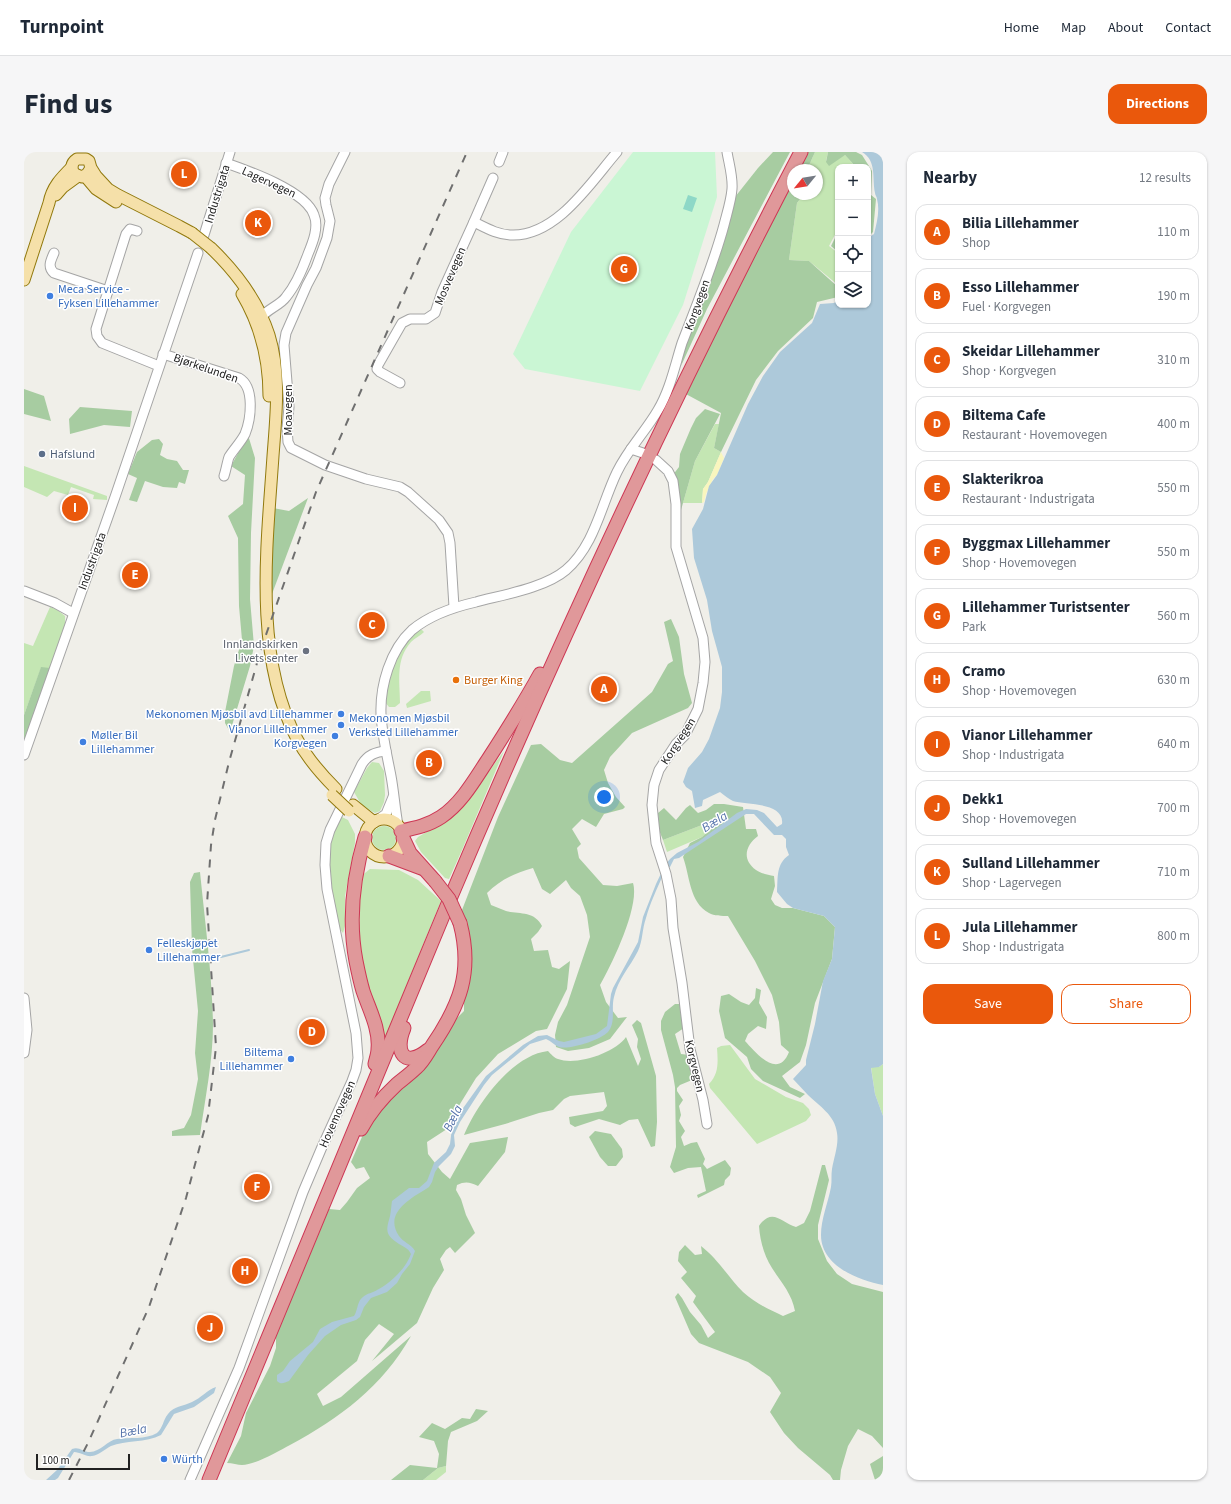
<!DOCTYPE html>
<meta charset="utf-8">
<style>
:root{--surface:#fff;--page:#f6f6f7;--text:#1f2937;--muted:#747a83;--line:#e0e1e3;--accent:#ea580c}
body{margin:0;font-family:"Source Sans 3",sans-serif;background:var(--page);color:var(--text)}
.controls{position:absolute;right:12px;top:12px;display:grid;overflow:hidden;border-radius:8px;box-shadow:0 1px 3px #0004}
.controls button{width:36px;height:36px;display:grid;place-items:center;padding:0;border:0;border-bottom:1px solid var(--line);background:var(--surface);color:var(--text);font:20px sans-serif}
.compass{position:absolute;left:763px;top:12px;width:36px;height:36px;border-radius:50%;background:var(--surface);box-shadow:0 1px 3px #0004;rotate:240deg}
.scale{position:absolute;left:12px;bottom:10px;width:94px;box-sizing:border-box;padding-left:4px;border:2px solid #212121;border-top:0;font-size:11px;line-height:14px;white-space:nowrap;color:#212121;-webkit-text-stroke:3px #fff;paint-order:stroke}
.you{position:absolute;left:580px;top:645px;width:14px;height:14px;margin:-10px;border:3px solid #fff;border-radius:50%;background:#1a73e8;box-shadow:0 0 0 6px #1a73e833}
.badge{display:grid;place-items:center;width:26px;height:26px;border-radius:50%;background:var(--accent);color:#fff;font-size:13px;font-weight:700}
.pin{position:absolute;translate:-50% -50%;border:2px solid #fff;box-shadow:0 1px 4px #0006}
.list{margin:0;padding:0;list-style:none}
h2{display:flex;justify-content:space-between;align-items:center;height:52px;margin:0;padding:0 16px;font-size:17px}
h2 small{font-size:13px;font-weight:400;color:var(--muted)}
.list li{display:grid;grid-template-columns:26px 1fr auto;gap:12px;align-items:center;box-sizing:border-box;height:56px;margin:0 8px 8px;padding:0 8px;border:1px solid var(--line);border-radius:12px}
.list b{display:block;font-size:15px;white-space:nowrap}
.list p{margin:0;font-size:13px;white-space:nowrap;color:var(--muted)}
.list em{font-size:13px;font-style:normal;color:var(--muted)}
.actions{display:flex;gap:8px;padding:12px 16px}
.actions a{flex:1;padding:9px 0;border:1px solid var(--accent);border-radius:12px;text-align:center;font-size:14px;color:var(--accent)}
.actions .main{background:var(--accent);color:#fff}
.icon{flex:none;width:22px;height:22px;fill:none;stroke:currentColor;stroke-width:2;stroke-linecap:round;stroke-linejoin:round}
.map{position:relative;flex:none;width:859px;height:1328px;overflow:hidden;border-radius:12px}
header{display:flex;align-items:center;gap:24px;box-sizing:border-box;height:56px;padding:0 20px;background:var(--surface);border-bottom:1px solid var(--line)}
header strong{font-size:19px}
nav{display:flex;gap:22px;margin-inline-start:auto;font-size:14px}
.intro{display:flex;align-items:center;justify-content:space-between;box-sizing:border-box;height:96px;padding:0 24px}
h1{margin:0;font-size:28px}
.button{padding:10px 18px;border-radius:12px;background:var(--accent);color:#fff;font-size:14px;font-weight:700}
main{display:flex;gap:24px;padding:0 24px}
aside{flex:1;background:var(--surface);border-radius:12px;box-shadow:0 1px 3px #0004}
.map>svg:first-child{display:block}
.grass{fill:#c4e6b3}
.forest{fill:#a7cca1}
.sand{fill:#f9f6be}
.park{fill:#caf6d4}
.pitch{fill:#8ed8c7}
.water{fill:#adc9da}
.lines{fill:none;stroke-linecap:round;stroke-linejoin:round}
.stream{stroke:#adc9da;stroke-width:2}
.minor-casing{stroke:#a5a5a5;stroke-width:11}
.major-casing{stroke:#91790d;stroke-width:13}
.highway-casing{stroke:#cd3754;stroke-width:15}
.minor{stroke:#fff;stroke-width:9}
.major{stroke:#f5e0a9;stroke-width:11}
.highway{stroke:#e0989a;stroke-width:13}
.rail{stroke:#6f6f6f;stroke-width:2;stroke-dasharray:8 8;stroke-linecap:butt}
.major-bridge-casing{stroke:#91790d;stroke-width:13;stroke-linecap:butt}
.highway-bridge-casing{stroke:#cd3754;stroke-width:15;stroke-linecap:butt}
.major-bridge{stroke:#f5e0a9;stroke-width:11}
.highway-bridge{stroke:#e0989a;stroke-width:13}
.shop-dot{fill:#3f7fe0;stroke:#fff;stroke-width:1.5}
.service-dot{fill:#5c6f8a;stroke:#fff;stroke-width:1.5}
.worship-dot{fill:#6b7280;stroke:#fff;stroke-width:1.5}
.food-dot{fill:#e8710a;stroke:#fff;stroke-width:1.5}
.labels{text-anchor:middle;stroke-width:3;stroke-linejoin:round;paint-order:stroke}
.street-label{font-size:12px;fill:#212121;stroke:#fff}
.shop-label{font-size:12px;fill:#366cbe;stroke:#fff;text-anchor:start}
.service-label{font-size:12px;fill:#4e5e75;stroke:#fff;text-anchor:start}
.worship-label{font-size:12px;fill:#5b616d;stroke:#fff;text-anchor:end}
.food-label{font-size:12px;fill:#c56008;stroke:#fff;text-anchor:start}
.water-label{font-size:13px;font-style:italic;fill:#5472aa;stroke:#fff}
</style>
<header>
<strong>Turnpoint</strong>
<nav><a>Home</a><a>Map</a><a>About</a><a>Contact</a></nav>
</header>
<div class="intro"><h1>Find us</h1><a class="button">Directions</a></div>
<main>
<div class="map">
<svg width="859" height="1328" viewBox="0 0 859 1328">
<rect width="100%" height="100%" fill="#f0efe9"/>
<g class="grass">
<polygon points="791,0 804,0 802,9 821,3 832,15 814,15 814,77 805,94 814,101 814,133 785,109 765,108 773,51 780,42 793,42 793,18 783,18"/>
<polygon points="691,272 695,272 690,296 697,300 684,330 679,337 678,351 659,351 671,309"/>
<polygon points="0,314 83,344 83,348 69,347 70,343 47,335 44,343 30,339 23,345 0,335"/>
<polygon points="26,455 32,457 41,464 41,472 26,516 17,516 0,563 0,491 9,494"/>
<path d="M394,477L398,478L400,480C396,484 391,486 387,490C371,508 376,529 376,551L371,555H365L361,550L367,518L380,492Z"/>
<polygon points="397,539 406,539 407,549 383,556 382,552"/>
<polygon points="480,599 438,698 425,727 421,726 397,700 391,689 394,685 425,667 447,643"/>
<polygon points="348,610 355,611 360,619 361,643 360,650 356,659 351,661 338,654 330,640 343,616"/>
<path d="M318,665L324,668L331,682V691L321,744V774L319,781L316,777C308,742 296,697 318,665Z"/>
<polygon points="678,673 685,674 687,677 678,685 643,700 639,688"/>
<circle cx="360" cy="686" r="12"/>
<polygon points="346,717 375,718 394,728 417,749 359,891 344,841 334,795 336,725"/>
<path d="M706,893L731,927L762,945L779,951L785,957L787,963L782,969L733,992L686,936L685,932C695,922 694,910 693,896L697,894Z"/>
<polygon points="859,912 859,964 851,942 847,915 855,915"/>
<polygon points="422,1314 422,1320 412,1328 399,1328 414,1316"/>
</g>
<g class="forest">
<polygon points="749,0 766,0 683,157 657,214 661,193 711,45 734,16"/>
<polygon points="783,0 791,0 783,18 774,18"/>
<polygon points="804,0 832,0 838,3 848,19 847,43 852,47 849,80 844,85 844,15 832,15 821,3 805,14 802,10"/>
<polygon points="769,28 769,42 780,42 773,51 765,108 785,109 814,135 814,145 793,150 789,166 754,199 732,228 697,300 690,296 697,261 660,241"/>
<polygon points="814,80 814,100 807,94"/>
<polygon points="0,237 20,244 27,269 0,262"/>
<polygon points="56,255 108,259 106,275 80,273 46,282 45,267"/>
<polygon points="681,257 696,262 671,309 657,358 650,359 645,328 655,315 656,302 667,276 672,266"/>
<polygon points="224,283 231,306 227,381 226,447 230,494 226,514 206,580 201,571 201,560 210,514 218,488 215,454 214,386 204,364 219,352 221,323 207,314"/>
<polygon points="135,287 139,292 136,303 143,307 153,309 159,318 165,318 161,332 155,330 153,336 139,335 121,329 113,350 105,348 113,326 104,322 113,300 128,288"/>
<polygon points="284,346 248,442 245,429 249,356 265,359"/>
<path d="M647,467L655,485L660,522L668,551L664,556L608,581L586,605L580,618L584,631L592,645L601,655L599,657L580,662L572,675L558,667L548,677L557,692L553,696L555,706L579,733L593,734L609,731C616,754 588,812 576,833L582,850L594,866L603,865L586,887L565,896L544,899L532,895L531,883L534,870L543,853L566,785L563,763L556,744L547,736L542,728L526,742L518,737L509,716C491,721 476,728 463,741L467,753C472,755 477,757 482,759C495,762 511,759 518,774L514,780L507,787L510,799L524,798L528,815L535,817L546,809L543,837L523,877L512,879L474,902L452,926L436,952L423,977L403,990L404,1002L418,1020L426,1027L446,991L484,985L481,1000L454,1034C446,1030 441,1029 433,1033L432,1038L437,1047L442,1063L451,1081L431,1101L426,1095L422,1098L416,1107L420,1118L409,1136L393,1171L348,1209L370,1182L355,1172L341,1188L333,1209L293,1242L299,1254L317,1245L387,1184C358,1235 316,1266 266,1293C255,1299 231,1313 218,1313C214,1313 208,1311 203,1311L217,1284L222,1261L246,1214L252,1196V1184L305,1057L316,1058L323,1050L333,1036L346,1026L340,1015L332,1017L327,1010L341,978L429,870L440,859V847L447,810V793L438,758L474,665L507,593L517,592L536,608L548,611L628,540L644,512L649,509L640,470Z"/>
<polygon points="17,515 26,516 0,589 0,563"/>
<path d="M690,652H700L719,655L722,677H732L734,684C722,693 717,707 732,718C736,721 744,723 750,724L751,734L747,747L751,753L758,756H769L800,764L811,775L808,807L791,851L782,893L776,910L758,924L766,935L781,942L776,946L739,929L727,917L723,905L701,886L695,859L697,844L705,842L717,850L725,853L731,846L732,836L737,838L735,851L743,865L742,877L734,874L724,882L721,889C732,901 754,928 765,900L757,893L755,870L748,843L731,809L704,764C698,764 690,764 685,761C665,750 666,724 659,705L666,691L678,685L687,677L685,674L678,673L639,688L635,678L634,661L640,656L652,668L662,656L666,653L674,661L682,658Z"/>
<path d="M176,720C181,770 188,821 189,872C189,909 181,947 176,983L148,984V979L160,976L167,963L174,927L171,901L174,859L168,797L166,730L170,721Z"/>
<polygon points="651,852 656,852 657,854 660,876 651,882 657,902 665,903 674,937 668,928 656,933 653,936 653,939 659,948 655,954 657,963 655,969 661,979 657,985 660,994 667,991 673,990 681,1007 679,1012 683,1017 701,1008 707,1016 706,1023 701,1028 700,1033 674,1046 673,1043 682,1039 677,1015 664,1016 650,1021 646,1015 652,995 651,935 649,923 637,878 637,869 641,860"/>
<path d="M613,868L617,871L632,924L633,970L631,994L627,995L614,967L605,968L596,973L575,967L551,975L546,972L545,965L579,959L583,954L580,940L546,944L540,947L529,958L515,961L481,972L440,983C453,952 488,903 524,899C527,902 530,906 534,907C552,914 591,901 602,885L614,914L617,907L613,895L614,887L608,873Z"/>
<polygon points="571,979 587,982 598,997 599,1005 592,1014 584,1014 576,1005 565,985"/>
<path d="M798,1013H801L805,1028L794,1073V1087L803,1109L813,1122L828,1132L859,1140V1296L848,1284L834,1277L824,1294L817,1318L816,1328H809L806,1323L774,1296L760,1281L746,1260L757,1241L746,1225L724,1210L675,1191L667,1182L651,1145L654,1141L658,1146L666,1160L677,1173L684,1186L691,1180L669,1150L672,1144L657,1126L663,1120L654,1109L655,1100L661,1093L671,1103L678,1102L677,1094C694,1107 704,1125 719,1140C731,1151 744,1157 759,1164L771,1159C768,1142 757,1130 748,1116C740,1103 736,1089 735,1074C748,1055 757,1070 772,1075L780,1071L786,1059Z"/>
<polygon points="452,1257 464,1259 453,1269 427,1280 424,1289 422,1314 414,1316 399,1328 367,1328 386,1313 413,1316 415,1302 410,1289 395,1285 408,1271 421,1277 438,1266 446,1267"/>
<polygon points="859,1304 859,1328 851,1328 846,1312"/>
</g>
<polygon class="sand" points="697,300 700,306 693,323 689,327 682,342 680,350 678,351 679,337 684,330"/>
<polygon class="park" points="609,0 691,0 693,45 659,153 616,239 501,217 489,202 547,80"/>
<polygon class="pitch" points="664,43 673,46 668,60 659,57"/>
<g class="water">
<path d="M838,0H859V912L855,915L847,916L851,942L859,964V1133C834,1128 797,1114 797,1083C797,1067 804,1051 807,1035C808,1029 807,1023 808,1017C810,1005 815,992 813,981C811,963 795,954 784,943C779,938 774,932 769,927L782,913V908L791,872L799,829L808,807L811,775L800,764L769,756L763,752L753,740C754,725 752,712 765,703L762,695V687L758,683H750L730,662H722L655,706L650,707L646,715L643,717L639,723C633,737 626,751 622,766C618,777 619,788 614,799C606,815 594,827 590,845C587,856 592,871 584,880C576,888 546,898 535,895C530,893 527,889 522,887L506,892L468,923L460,933L436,970L430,983L431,994L427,1002L415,1014L411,1020L408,1030L405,1035C388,1046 359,1060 375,1084C379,1090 387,1092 391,1099L386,1112L378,1122L373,1131L363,1140L347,1146L340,1155L336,1165L332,1168L317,1173L301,1184L284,1203L265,1229C260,1231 257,1233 253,1229V1223L259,1219L266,1209L289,1190L296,1177L308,1170L330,1164C334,1158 333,1149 339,1145C343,1141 349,1141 353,1138C367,1131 382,1116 387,1102C384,1096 380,1095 375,1092C364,1084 361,1081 365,1068C367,1062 367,1055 368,1049L385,1036H395L403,1029L410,1011L422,1000L426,992L428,976L437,959L462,924L499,893L514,884L523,883L535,889L540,890L572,882L583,874L587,842L589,836L614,790L619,765L632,732L641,713L646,707L653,701L674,690L713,661L722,657L733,658L740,661L753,675L758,672C761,650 722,653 709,649C705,647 700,643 696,640L679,648L678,654L671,656L668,639L662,635L659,630L664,616L678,600L685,587L696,556L698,540V515L688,479L683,448L670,406L668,377L679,357L685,334L693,323L724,252L739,224L756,200L788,171L796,152L810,151L814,148V153H844V86L850,82C853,70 856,58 853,47C853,45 851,43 851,41C848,26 853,9 838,0Z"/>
<path d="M192,1235L190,1241L170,1255L150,1262L137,1283C122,1291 101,1288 87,1294C81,1297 75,1303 68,1304C62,1305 56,1300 50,1300L34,1326L31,1328H22L33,1318L48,1297C55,1294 59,1300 66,1300C76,1300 84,1288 93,1287C106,1285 121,1288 133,1281C139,1276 139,1268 144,1262C150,1254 160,1254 168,1250C177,1246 183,1238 192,1235Z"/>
</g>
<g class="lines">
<polyline class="stream" points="197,805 225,798"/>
<defs>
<g id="minor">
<polyline points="321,0 305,32 301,46 302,53 306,69 303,86 292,116 283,133 262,181 260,193 265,255 263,276 264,290 267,296 301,313 342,327 376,335 384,340 415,368 424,381 426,391 430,455"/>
<polyline points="475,10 479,0"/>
<path d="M202,11C225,19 282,39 290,63C295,75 289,90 284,102C279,116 272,133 262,145C255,155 240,157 235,170"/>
<path d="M450,70C462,76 474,83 488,83C533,84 567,30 593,0"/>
<polyline points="113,79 106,77 102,82 72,177 73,184 78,191 135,214"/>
<polyline points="180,83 206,0"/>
<path d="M30,101C27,108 23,115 30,121L84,139"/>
<path d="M139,202L215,226C231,235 227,267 221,282C217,290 210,297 205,305C203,311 202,318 200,324"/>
<polyline points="376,231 356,220 353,217 354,213 378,171 386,167 402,167 411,161 418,140 448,74 469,26"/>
<polyline points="607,297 619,301"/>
<polyline points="632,308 644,319 649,329 652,352 652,395 679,486 681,510 679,531 674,557 661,583 652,592 635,618 630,633 628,653 632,691 642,722 647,747 649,776 658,831 666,897 679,948 683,972"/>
<polyline points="0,439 31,451 49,461"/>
<polyline points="0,603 91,345 174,101"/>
<polyline points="353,668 362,662 369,645"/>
<path d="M374,673C371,657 370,640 367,624C363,603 358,583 357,562C356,534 366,498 388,478C406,463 430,455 452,450C478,443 521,436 542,418C571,393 577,353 593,320C604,297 622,279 634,258C646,238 651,213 658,191C673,152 689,114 700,73C703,61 707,49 708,37C709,25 705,12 703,0"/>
<polyline points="0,846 3,878 0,901"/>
<path d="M166,1328L215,1216L279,1040L298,995L328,929L332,918L334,906L332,881L303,737L301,713L302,691L306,678L338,612C344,603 351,600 362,599"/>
</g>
<g id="major">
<path d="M67,16L63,22L58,25L51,22C46,17 47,11 53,7H62L65,9L67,16L72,24L84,37L94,43L155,74L168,81"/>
<polyline points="61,24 72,37 92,50"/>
<polyline points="32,43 39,35 54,24"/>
<path d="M187,96C213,121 234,149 245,183C257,222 252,264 249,304C243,393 229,504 273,587C283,606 297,622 312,637"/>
<path d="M0,128L25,51C28,35 37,26 48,15"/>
<path d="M218,142C237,174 245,207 245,244"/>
<polyline points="329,653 350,670"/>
<circle cx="360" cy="686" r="19"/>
</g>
<g id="highway">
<path d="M377,679C392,676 405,673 417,665C438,651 451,627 465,606C483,578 500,551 516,522"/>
<path d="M341,685C329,726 324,767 332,809C334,819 336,829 339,839C345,857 356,877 354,897C354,902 352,907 351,912"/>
<polyline points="379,686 386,701 411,729"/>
<polyline points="365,704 397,716"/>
<path d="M380,876C370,900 380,917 404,898"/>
<path d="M337,977C346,960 359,945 373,932C379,927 386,922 392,916C399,910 403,902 408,894C436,853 449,820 436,771"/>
<path d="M185,1328C265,1137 342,945 423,754C531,498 648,246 777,0"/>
</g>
</defs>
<use href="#minor" class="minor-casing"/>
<use href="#major" class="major-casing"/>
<use href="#highway" class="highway-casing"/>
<use href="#minor" class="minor"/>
<use href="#major" class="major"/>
<use href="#highway" class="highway"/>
<polyline class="rail" points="45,1328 64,1291 125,1155 162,1046 184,964 192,895 183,752 187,693 191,668 205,610 237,497 292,340 443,0"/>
<defs>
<g id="major-bridge">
<polyline points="168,81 187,96"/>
<polyline points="308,643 325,659"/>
</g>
<polyline id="highway-bridge" points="411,729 425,747 436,771"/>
</defs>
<use href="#major-bridge" class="major-bridge-casing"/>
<use href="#highway-bridge" class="highway-bridge-casing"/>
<use href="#major-bridge" class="major-bridge"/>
<use href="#highway-bridge" class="highway-bridge"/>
</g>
<g class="shop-dot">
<circle cx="26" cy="144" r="4"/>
<circle cx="317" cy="562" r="4"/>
<circle cx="317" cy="573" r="4"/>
<circle cx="311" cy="584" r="4"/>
<circle cx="59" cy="590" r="4"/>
<circle cx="125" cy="798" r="4"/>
<circle cx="267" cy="907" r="4"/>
<circle cx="140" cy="1307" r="4"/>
</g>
<circle class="service-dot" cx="18" cy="302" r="4"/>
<circle class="worship-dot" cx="282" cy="499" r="4"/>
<circle class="food-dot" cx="432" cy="528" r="4"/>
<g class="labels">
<g class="street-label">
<text transform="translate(245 30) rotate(25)" y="4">Lagervegen</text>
<text transform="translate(193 42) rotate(-73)" y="4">Industrigata</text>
<text transform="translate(426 124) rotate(-67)" y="4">Mosvevegen</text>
<text transform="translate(673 153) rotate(-70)" y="4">Korgvegen</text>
<text transform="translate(182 216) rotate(19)" y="4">Bjørkelunden</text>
<text transform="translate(264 258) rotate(-90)" y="4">Moavegen</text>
<text transform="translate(68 409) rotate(-70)" y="4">Industrigata</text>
<text transform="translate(654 589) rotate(-57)" y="4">Korgvegen</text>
<text transform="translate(671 914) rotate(77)" y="4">Korgvegen</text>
<text transform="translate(313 962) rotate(-66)" y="4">Hovemovegen</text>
</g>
<g class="shop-label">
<text x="34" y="141">Meca Service -<tspan x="34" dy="14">Fyksen Lillehammer</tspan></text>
<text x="309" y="566" text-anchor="end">Mekonomen Mjøsbil avd Lillehammer</text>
<text x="325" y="570">Mekonomen Mjøsbil<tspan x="325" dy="14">Verksted Lillehammer</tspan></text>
<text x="303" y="581" text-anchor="end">Vianor Lillehammer<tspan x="303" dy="14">Korgvegen</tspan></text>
<text x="67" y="587">Møller Bil<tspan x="67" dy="14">Lillehammer</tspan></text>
<text x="133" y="795">Felleskjøpet<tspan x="133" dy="14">Lillehammer</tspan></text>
<text x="259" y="904" text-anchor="end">Biltema<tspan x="259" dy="14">Lillehammer</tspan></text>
<text x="148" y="1311">Würth</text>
</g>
<g class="service-label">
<text x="26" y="306">Hafslund</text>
</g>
<g class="worship-label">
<text x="274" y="496">Innlandskirken<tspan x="274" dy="14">Livets senter</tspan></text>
</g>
<g class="food-label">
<text x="440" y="532">Burger King</text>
</g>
<g class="water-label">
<text transform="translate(690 669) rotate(-32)" y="5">Bæla</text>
<text transform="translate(428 966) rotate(-64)" y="5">Bæla</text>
<text transform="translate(109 1278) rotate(-11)" y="5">Bæla</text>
</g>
</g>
</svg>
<div class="controls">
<button>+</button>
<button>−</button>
<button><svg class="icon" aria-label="locate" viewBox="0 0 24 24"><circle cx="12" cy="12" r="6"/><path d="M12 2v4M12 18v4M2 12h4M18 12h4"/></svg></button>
<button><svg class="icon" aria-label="layers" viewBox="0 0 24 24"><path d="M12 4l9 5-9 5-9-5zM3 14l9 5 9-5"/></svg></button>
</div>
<svg class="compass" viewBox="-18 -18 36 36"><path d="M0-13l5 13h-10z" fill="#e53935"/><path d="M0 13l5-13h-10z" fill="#747a83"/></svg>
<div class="scale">100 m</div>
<div class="you"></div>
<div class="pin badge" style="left:580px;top:537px">A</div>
<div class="pin badge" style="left:405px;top:611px">B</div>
<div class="pin badge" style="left:348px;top:473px">C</div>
<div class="pin badge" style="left:288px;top:880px">D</div>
<div class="pin badge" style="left:111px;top:423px">E</div>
<div class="pin badge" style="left:233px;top:1035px">F</div>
<div class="pin badge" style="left:600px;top:117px">G</div>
<div class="pin badge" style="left:221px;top:1119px">H</div>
<div class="pin badge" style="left:51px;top:356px">I</div>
<div class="pin badge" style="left:186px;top:1176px">J</div>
<div class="pin badge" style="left:234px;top:71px">K</div>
<div class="pin badge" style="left:160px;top:22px">L</div>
</div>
<aside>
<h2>Nearby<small>12 results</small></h2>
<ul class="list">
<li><span class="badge">A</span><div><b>Bilia Lillehammer</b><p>Shop</p></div><em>110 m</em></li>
<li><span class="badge">B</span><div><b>Esso Lillehammer</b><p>Fuel · Korgvegen</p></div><em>190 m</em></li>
<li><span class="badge">C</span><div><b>Skeidar Lillehammer</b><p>Shop · Korgvegen</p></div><em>310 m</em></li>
<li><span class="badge">D</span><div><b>Biltema Cafe</b><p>Restaurant · Hovemovegen</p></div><em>400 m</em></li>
<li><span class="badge">E</span><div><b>Slakterikroa</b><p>Restaurant · Industrigata</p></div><em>550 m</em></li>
<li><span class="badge">F</span><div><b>Byggmax Lillehammer</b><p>Shop · Hovemovegen</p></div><em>550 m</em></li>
<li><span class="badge">G</span><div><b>Lillehammer Turistsenter</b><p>Park</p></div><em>560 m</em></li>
<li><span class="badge">H</span><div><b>Cramo</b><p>Shop · Hovemovegen</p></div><em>630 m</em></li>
<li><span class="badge">I</span><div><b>Vianor Lillehammer</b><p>Shop · Industrigata</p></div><em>640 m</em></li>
<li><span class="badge">J</span><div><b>Dekk1</b><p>Shop · Hovemovegen</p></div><em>700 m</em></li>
<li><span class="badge">K</span><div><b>Sulland Lillehammer</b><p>Shop · Lagervegen</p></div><em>710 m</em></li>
<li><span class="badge">L</span><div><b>Jula Lillehammer</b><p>Shop · Industrigata</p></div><em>800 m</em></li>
</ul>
<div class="actions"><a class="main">Save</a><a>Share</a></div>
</aside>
</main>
